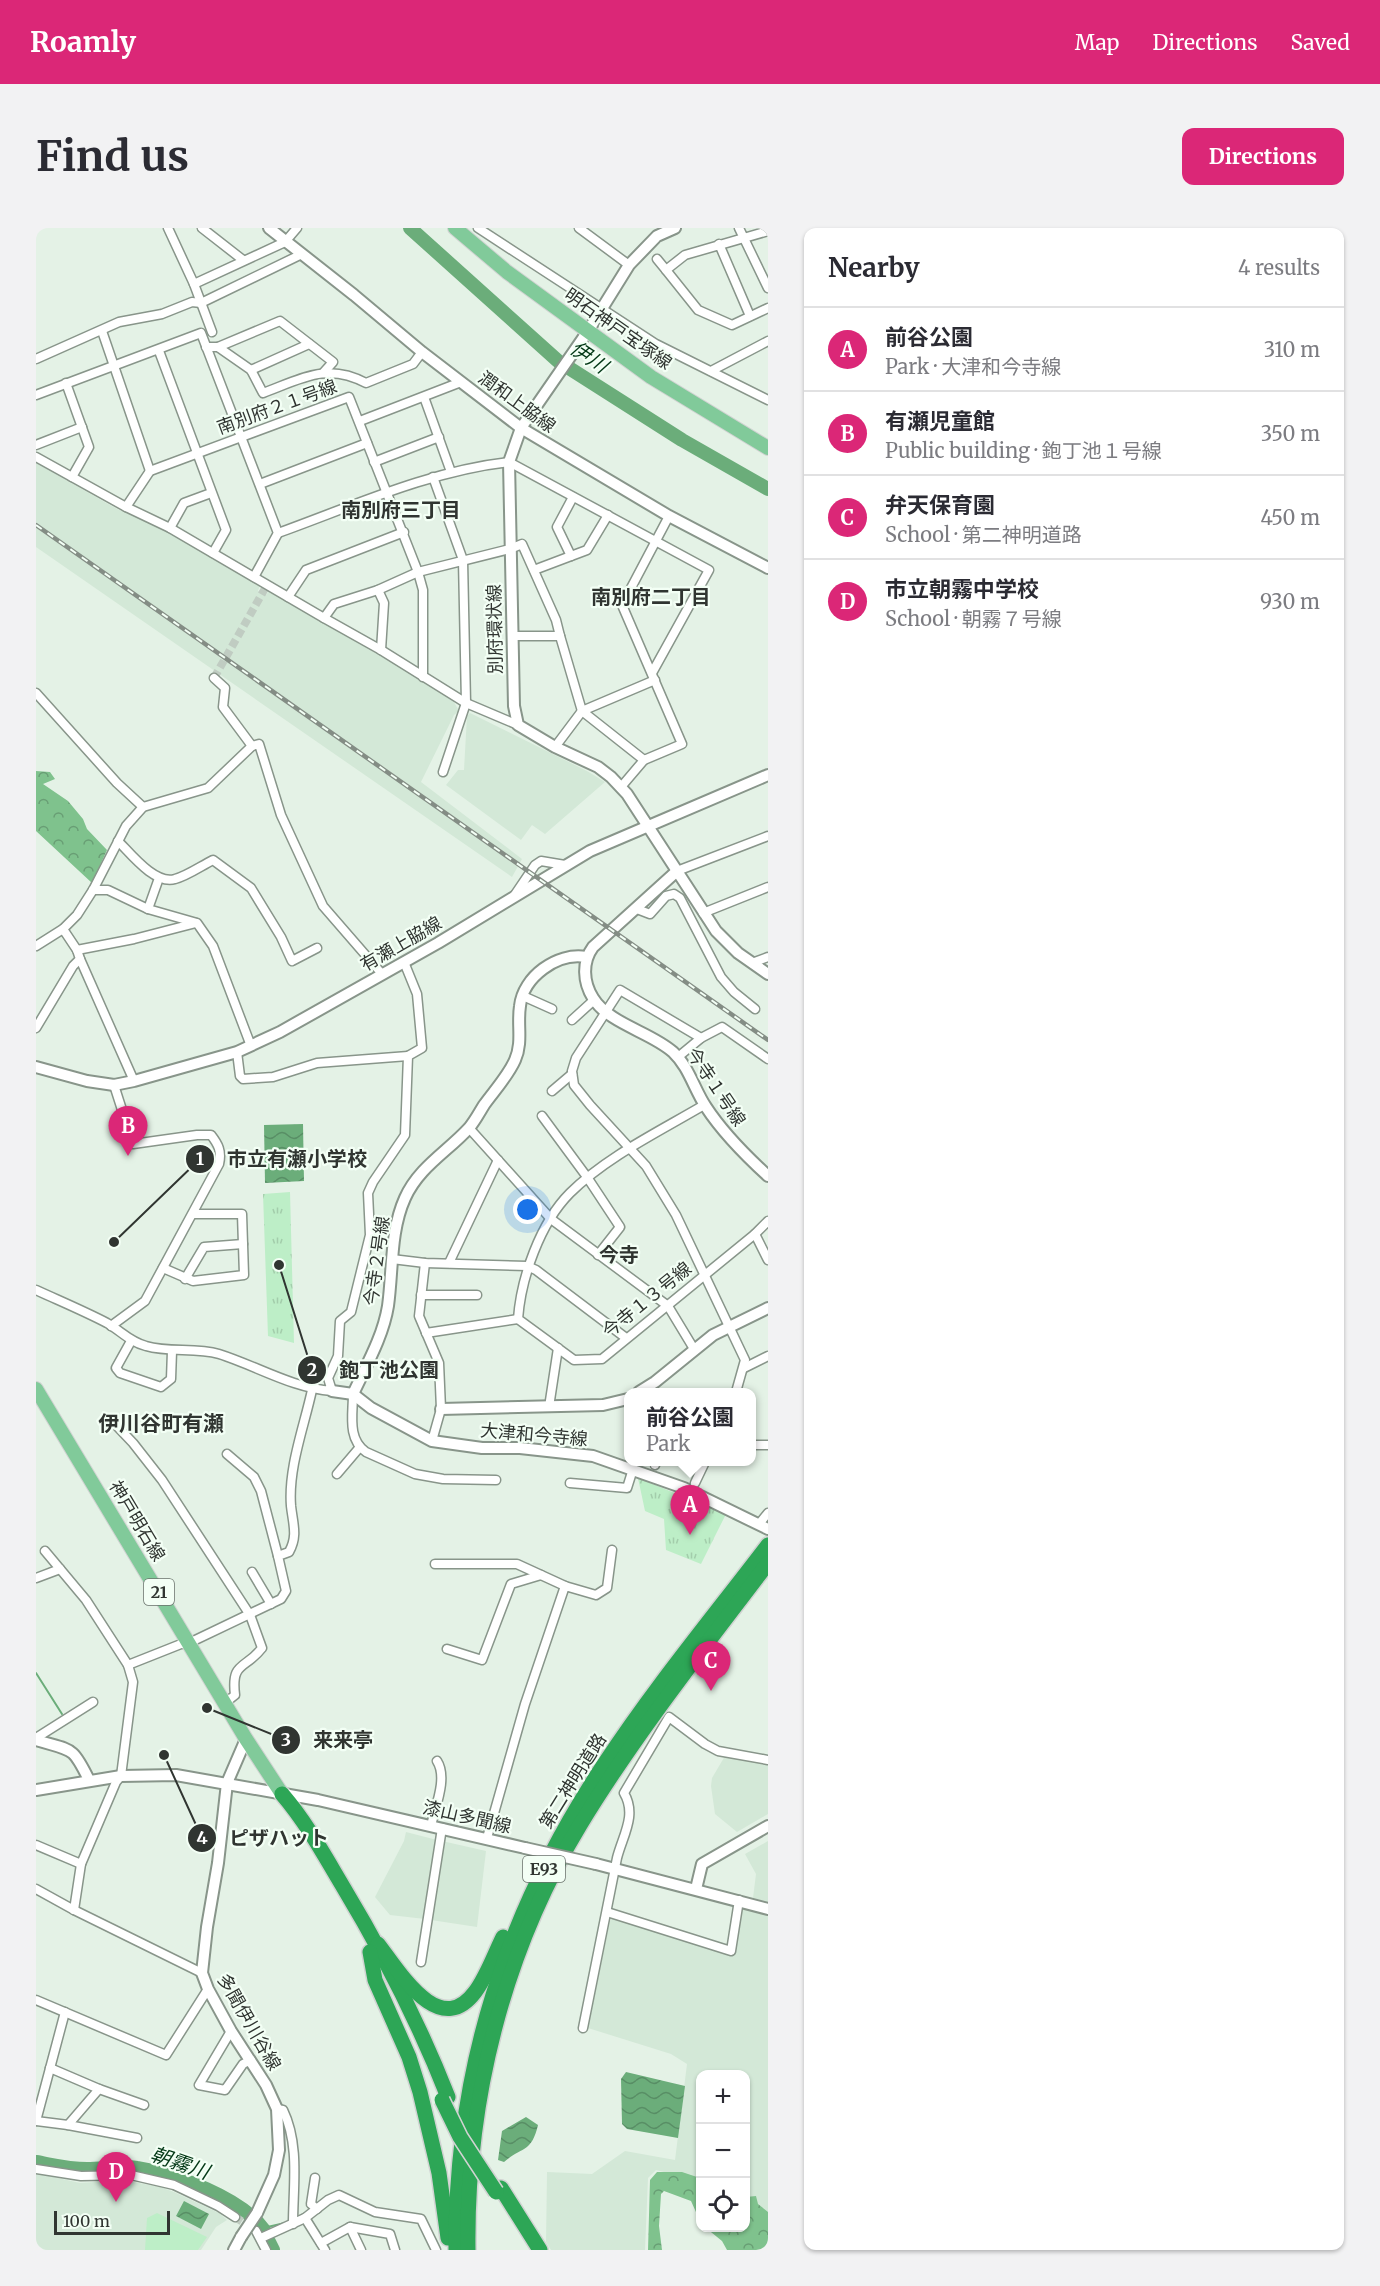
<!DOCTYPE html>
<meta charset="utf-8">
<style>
:root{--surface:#fff;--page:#f2f2f3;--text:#2b2b33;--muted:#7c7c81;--line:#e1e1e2;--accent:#db2777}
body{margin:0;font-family:Merriweather,"Noto Sans JP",serif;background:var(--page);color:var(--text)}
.controls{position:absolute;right:18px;bottom:18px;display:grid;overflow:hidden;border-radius:12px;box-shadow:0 2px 4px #0004}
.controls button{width:54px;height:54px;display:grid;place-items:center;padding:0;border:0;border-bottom:2px solid var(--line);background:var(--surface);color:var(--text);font:30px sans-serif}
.scale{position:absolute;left:18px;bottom:15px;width:116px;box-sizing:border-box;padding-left:6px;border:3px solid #303531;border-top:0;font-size:16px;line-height:21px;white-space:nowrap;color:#303531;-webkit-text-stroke:4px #f3fff5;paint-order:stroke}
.you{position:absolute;left:492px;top:982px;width:21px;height:21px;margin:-15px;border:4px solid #fff;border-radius:50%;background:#1a73e8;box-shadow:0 0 0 9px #1a73e833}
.badge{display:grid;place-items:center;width:39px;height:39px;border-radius:50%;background:var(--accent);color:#fff;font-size:20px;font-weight:700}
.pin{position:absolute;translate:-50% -50px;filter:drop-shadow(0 2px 3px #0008)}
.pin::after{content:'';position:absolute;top:32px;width:21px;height:18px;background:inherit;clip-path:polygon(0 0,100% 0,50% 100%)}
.popup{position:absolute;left:588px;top:1160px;width:132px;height:78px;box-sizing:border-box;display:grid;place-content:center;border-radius:12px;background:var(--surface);filter:drop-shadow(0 2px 4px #0005);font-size:20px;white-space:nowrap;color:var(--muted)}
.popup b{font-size:22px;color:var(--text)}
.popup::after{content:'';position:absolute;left:50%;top:100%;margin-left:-12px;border:12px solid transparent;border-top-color:var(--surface)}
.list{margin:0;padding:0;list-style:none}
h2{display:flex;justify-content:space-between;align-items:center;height:78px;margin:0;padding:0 24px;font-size:26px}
h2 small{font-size:20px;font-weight:400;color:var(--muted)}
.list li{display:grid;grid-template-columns:39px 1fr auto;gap:18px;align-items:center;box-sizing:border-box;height:84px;padding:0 24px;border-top:2px solid var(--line)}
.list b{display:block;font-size:22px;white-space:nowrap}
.list p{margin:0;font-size:20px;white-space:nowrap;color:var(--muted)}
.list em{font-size:20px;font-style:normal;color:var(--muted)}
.icon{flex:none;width:33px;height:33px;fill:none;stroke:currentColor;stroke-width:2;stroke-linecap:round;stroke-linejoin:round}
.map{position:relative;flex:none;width:732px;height:2022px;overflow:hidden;border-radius:12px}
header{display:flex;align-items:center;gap:36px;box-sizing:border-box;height:84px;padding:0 30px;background:var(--accent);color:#fff}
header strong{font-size:28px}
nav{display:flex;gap:33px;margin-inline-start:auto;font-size:21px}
.intro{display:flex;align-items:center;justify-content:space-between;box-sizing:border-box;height:144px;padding:0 36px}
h1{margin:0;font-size:42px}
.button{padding:15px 27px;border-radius:12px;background:var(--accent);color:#fff;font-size:21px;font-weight:700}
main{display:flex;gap:36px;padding:0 36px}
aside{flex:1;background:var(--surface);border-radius:12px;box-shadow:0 2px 4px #0004}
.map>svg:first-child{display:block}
.built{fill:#d3e8d7}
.grass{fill:url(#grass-tufts)}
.forest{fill:url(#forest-crowns)}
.pitch{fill:#bdeec7}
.water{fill:url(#water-waves)}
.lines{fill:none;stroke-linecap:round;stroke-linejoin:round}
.stream{stroke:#6bad7a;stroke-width:2}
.river{stroke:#6bad7a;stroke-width:14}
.minor-tunnel{stroke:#c0ccc2;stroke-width:8;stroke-dasharray:8 4;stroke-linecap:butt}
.minor-casing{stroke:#88958a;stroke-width:11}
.tertiary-casing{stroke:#88958a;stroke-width:14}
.primary-casing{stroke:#d1d3d2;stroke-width:16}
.motorway-casing{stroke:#d1d3d2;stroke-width:18}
.minor{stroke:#fff;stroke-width:8}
.tertiary{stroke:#fff;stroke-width:10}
.primary{stroke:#81ca9a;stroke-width:14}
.motorway{stroke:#2da656;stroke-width:15}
.rail-casing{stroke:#848d85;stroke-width:4.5}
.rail{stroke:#f3fff5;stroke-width:2;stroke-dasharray:7;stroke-linecap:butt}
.tertiary-bridge-casing{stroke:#88958a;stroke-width:14;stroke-linecap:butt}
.motorway-bridge-casing{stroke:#d1d3d2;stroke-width:18;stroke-linecap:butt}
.tertiary-bridge{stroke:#fff;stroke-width:10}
.motorway-bridge{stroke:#2da656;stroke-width:15}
.labels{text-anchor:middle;stroke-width:4.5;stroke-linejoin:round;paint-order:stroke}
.shield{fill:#f3fff5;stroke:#6a726c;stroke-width:1.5}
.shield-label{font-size:16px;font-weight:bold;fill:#303531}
.street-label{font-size:18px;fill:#303531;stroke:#f3fff5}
.water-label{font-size:20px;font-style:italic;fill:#033816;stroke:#f3fff5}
.neighbourhood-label{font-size:20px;font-weight:bold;fill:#303531;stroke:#f3fff5}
.quarter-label{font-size:21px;font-weight:bold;fill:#303531;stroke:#f3fff5}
.leader{fill:none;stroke:#303531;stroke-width:2}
.callout-dot{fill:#303531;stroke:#f3fff5;stroke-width:2}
.mark-label{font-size:18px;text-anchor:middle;font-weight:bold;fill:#fff}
.callout-label{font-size:20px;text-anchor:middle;font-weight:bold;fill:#303531;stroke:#f3fff5;stroke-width:4.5;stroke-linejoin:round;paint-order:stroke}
</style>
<header>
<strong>Roamly</strong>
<nav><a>Map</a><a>Directions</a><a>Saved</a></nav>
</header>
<div class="intro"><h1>Find us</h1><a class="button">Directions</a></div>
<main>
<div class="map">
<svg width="732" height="2022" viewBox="0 0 732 2022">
<defs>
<pattern id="grass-tufts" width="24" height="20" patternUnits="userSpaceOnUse" patternTransform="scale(1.5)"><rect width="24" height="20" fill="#bdeec7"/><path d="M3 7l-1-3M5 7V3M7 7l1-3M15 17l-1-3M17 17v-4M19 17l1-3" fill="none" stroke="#a3cdab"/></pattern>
<pattern id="forest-crowns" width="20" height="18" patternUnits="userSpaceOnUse" patternTransform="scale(1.5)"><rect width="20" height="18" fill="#7fc28d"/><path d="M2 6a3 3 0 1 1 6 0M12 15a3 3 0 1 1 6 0" fill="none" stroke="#689e74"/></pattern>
<pattern id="water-waves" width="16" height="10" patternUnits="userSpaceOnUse" patternTransform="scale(1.5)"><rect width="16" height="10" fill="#6bad7a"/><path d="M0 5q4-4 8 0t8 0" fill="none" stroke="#588e65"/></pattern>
</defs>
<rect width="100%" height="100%" fill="#e4f2e6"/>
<g class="built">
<polygon points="0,235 81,281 126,300 224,357 222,363 230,367 233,363 415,469 423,483 418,487 385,554 486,631 476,649 0,319"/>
<polygon points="434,485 551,543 569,554 509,606 496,597 485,612 410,557 422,542 428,542 431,488"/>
<polygon points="689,1528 732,1536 732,1586 701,1604 679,1586 675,1558 676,1550"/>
<polygon points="370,1604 401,1612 389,1691 354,1687 339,1669 368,1613"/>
<polygon points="406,1613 450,1623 441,1699 395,1692"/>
<polygon points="732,1613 732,1674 717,1670 720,1646 709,1626"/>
<polygon points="704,1680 732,1687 732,1987 710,1974 710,1846 664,1846 664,1953 620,1942 612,1950 609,2022 515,2022 510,2014 511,1944 556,1946 589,1923 639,1932 651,1836 635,1826 552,1800 574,1693 577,1690 696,1728"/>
<polygon points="0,1945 44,1955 87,1952 124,1959 138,1964 183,1985 191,1992 180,1999 165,2022 0,2022"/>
</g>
<g class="grass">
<polygon points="254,964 258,1115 232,1108 227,966"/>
<polygon points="602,1250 690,1286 665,1336 630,1322 628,1291 609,1283"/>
</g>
<g class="forest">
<polygon points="0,543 14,544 19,551 7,556 32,573 47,591 51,601 71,622 56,655 0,603"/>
<polygon points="621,1944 646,1944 664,1950 664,1993 655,1973 628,1963 625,1966 623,1998 626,2022 612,2022 614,1952"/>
<polygon points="720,1968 722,1976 732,1984 732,2022 691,2022 686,2013 670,2000 710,2000 710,1969"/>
</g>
<polygon class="pitch" points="121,1985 171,2009 162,2022 109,2022 111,1990"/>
<g class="water">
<polygon points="267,896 268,953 229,955 228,897"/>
<polygon points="590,1844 649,1858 642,1910 591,1901 586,1896 585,1851"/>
<path d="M490,1889L502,1897C495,1926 486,1918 468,1934L462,1932L466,1903Z"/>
<polygon points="148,1973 173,1986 165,2001 140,1988"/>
</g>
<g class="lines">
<g class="stream">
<polyline points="0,1445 26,1486"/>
<polyline points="227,2000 249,1995"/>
</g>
<g class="river">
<polyline points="374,0 522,133 646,212 732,261"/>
<path d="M0,1934C17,1937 33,1941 51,1941C67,1941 85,1937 101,1940C140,1946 205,1970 228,2002"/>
<polyline points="233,2014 237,2022"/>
</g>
<g class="minor-tunnel">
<polyline points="178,450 231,357"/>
<polyline points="199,1989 218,2001"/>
</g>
<defs>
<g id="minor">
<polyline points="132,0 158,56 176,104"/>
<polyline points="166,0 207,32"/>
<polyline points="442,0 620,116 732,172"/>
<polyline points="543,0 593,37"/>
<polyline points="703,0 732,60"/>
<polyline points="732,3 649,27 630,42 662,82 696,97 732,80"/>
<polyline points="683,16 714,88"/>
<polyline points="621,31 630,42"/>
<polyline points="158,56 249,14 261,0"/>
<polyline points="66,103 114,243"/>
<path d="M170,119H182L215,142L227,165C265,151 291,134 330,155L377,136L386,124"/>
<polyline points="182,119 244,93 297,134 288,144"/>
<polyline points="123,123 190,302 177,325"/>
<polyline points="0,131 83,94 126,86 156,74 165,75 266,26"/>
<polyline points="215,142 273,116"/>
<polyline points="675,143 732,113"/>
<polyline points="30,155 53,219 36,249"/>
<polyline points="0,167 165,105 242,305 218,349"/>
<polyline points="388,169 415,244"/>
<polyline points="324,193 425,154"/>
<polyline points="0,217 46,199"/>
<polyline points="0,229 90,279 134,300 288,390 345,422 430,475 482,497"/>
<polyline points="338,234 403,209"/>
<polyline points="397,249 427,332 430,475 407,544"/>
<polyline points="224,256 331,215"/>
<polyline points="537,269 521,299 535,328 551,322 572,287"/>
<polyline points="90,279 114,243 313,169 382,344 387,362 387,449"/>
<polyline points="134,300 148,275 175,265"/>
<path d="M242,305C317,278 393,243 473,234L673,342L616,445"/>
<polyline points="498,342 535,328"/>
<polyline points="342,362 348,375 345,422"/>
<polyline points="252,369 270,342 368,304"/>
<polyline points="288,390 298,376 342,362 382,344 474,321 486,316 520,392 524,408"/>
<polyline points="476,408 524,408 546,483 608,532 646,516 586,377 633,288"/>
<polyline points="178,450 189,460 187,479 216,518"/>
<polyline points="0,465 81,555 107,579"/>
<polyline points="216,518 223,516 245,587 287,678 346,746"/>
<polyline points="519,519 546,483 619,452"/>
<polyline points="585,559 608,532"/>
<path d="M82,613C95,626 119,657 139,651C151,648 165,638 177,632L215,660L245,709L256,733L281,720"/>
<polyline points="641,643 732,608"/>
<polyline points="57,662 72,662 112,681 161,695 177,718 215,818"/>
<polyline points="478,668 499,637 505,633 529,637"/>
<polyline points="112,681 123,650"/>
<polyline points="601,681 614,686 630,668 638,666 644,670 685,749 698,764 719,781"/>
<polyline points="667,685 732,659"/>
<polyline points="0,718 27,701 41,687 57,662 90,598 107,579 172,560 216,518"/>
<polyline points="41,722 98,711 160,695"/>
<polyline points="44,731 98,853"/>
<polyline points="716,735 732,729"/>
<polyline points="487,768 516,781"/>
<polyline points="536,792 558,772"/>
<polyline points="0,800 37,738 44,731 41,722 27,701"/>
<polyline points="665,810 584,762 540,830 536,843 538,857 554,877 610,938 640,987 709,1132 700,1164"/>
<polyline points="201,824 204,848 207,851 237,849 281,835 372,828"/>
<polyline points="642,829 665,810 686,799 732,831"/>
<polyline points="516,863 536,846"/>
<path d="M668,877C624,903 570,929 534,965C504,995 485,1050 482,1091L538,1132L566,1131L719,1006L732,993"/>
<polyline points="506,888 551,949 584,999 562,1027"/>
<polyline points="433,900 515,991 632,1078 658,1121"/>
<polyline points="719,1006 732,1032"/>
<polyline points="356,1031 389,1035 491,1038 500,1042 590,1110"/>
<polyline points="389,1035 383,1088 403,1135 405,1181 396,1213"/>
<polyline points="413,1035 462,932"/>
<polyline points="127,1040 157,1053 208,1047 206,986 157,986"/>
<polyline points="149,1051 168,1019 207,1016"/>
<path d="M0,1062C24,1073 48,1083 71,1095C85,1103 94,1114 110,1118C134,1125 159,1119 183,1126C221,1138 256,1160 296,1163L292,1150L302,1128L304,1093L315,1084L334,1007L332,965L337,954L369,907L372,828L386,820L381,766L368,734"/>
<polyline points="385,1067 441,1067"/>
<path d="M75,1098L109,1073L183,936C186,923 182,916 175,907H161L97,916L78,857"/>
<polyline points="390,1105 482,1091"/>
<polyline points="95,1113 80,1140 84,1145 125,1159 135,1151 136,1123"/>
<polyline points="708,1140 732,1128"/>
<path d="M317,1166C317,1186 311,1211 330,1224L379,1246L407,1251L460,1252"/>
<polyline points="513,1179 522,1120"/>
<path d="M78,1195L97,1215L126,1252L214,1387L226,1420C209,1442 195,1433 199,1467L189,1475"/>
<polyline points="716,1217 732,1217"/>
<polyline points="191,1226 218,1249 225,1263 242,1328"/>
<polyline points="619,1237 620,1234"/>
<polyline points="301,1246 324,1219"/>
<polyline points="534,1255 591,1260 597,1241"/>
<polyline points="659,1255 669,1234"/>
<polyline points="723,1296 732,1285"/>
<polyline points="9,1323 50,1372 92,1437"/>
<polyline points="399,1336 481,1336 529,1358"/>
<polyline points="216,1344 235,1376"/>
<polyline points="0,1350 24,1341"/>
<polyline points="411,1421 446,1432 475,1356 505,1347"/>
<polyline points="0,1510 57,1474"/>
<path d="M395,1598C399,1579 412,1550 401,1533"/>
<polyline points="451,1610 489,1476 529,1358 560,1367 571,1360 576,1322"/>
<polyline points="0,1617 45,1636"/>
<polyline points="0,1661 38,1682 166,1745"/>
<path d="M38,1682L45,1636L80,1554L85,1548L97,1454L92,1437L145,1416L153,1415L245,1371L250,1363L242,1328L253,1324C262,1308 257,1296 255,1278C252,1240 268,1199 276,1162"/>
<polyline points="571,1684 695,1723 703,1672"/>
<polyline points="385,1734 406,1600"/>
<polyline points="0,1772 130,1827 172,1761"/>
<path d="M547,1800L581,1630C587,1607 601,1587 588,1565L633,1489L669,1516L682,1523L732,1532"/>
<polyline points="195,1803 163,1857 189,1862 207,1836 215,1832"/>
<polyline points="14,1840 63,1861"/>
<path d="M241,1881L247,1882C264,1917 257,1959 257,1996"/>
<polyline points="0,1893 29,1784"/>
<polyline points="0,1893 32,1897 101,1910"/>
<polyline points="32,1897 63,1861 108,1877"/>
<polyline points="0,1941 45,1948 95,1947 138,1957 182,1978 199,1989"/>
<polyline points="279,1950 275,1976 281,1981"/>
<polyline points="269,1990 289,2022"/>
<polyline points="314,1999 325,2022"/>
<polyline points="220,2003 230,2022"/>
<polyline points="225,2010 269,1990 292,1972 303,1967 339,1984 385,1991 400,2022"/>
<polyline points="285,2015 314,1999 354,2006 359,2022"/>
</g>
<g id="tertiary">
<polyline points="233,0 318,67 386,124 485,200 633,288 732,340"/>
<polyline points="639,0 621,8 593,37 552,103 485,200 473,234 478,478 482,497 519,519 562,539 575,549 591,566 680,703 702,725 732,746"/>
<path d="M641,643L557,719C546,734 547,754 557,770C573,796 615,804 637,824C653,839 658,861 670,879C687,905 709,927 732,948"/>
<polyline points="0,839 51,853 78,857 98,853 201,824 244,804 402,715 554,623 732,547"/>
<polyline points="296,1163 317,1166 335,1180 396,1213 446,1220 484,1220 557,1228 648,1260 732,1301"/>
<polyline points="603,1164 619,1154 677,1107 732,1080"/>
<path d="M317,1166C330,1138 347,1109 352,1078C357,1042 354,1003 369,970C383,939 411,924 433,900C439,893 443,885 448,877C458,863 472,848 479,832C487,814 481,797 484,778C487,749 521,724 550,729"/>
<polyline points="405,1181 567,1177 592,1171"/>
<polyline points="210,1511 191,1555 182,1635 171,1699 166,1745 172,1761 195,1803 230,1857 241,1881 243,1922 238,1947 221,1985"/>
<path d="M0,1512C36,1523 36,1517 53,1552"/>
<polyline points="0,1562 85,1548 140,1547 282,1572 489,1620"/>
<polyline points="560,1636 732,1681"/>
<polyline points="660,1661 666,1636 732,1598"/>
<polyline points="198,2022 205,2009"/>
</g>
<g id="primary">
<polyline points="419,0 471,44 615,149 732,220"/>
<polyline points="0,1161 210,1511 246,1566"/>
</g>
<g id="motorway">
<path d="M246,1566C270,1594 287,1625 306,1657C347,1725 383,1795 412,1869"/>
<path d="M342,1716C363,1743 403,1812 439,1764C451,1748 458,1727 467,1709"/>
<polyline points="334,1724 339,1752 373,1829 384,1864 403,1945 412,2010"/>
<polyline points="465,1960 504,2022"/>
<path d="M420,2022C419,1842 470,1684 569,1535C619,1459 677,1389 732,1317"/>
<path d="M432,2022C430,1874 467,1724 544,1597C600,1505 667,1421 732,1335"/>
</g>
</defs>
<use href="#minor" class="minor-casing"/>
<use href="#tertiary" class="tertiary-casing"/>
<use href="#primary" class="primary-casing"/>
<use href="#motorway" class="motorway-casing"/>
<use href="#minor" class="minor"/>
<use href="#tertiary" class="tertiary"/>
<use href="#primary" class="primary"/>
<use href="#motorway" class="motorway"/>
<defs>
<polyline id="rail" points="0,297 732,812"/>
</defs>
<use href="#rail" class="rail-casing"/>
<use href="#rail" class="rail"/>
<defs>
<g id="tertiary-bridge">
<polyline points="489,1620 560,1636"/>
<polyline points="205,2009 221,1985"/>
</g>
<polyline id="motorway-bridge" points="406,1872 424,1909 460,1964"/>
</defs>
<use href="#tertiary-bridge" class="tertiary-bridge-casing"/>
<use href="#motorway-bridge" class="motorway-bridge-casing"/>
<use href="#tertiary-bridge" class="tertiary-bridge"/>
<use href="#motorway-bridge" class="motorway-bridge"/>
</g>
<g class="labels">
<g class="shield">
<rect x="108" y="1351" width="30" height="26" rx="4.5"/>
<rect x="487" y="1628" width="42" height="26" rx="4.5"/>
</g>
<g class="shield-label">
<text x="123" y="1370">21</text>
<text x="508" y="1647">E93</text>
</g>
<g class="street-label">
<text transform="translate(582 101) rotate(35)" y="6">明石神戸宝塚線</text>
<text transform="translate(481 174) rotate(36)" y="6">潤和上脇線</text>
<text transform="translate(241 179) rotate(-20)" y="6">南別府２１号線</text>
<text transform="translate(459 401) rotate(-91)" y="6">別府環状線</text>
<text transform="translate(365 716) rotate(-30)" y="6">有瀬上脇線</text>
<text transform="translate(680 859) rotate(56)" y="6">今寺１号線</text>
<text transform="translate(341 1033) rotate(-82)" y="6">今寺２号線</text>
<text transform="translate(611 1072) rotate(-39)" y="6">今寺１３号線</text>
<text transform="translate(498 1207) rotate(5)" y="6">大津和今寺線</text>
<text transform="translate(101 1293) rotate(59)" y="6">神戸明石線</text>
<text transform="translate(537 1553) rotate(-58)" y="6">第二神明道路</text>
<text transform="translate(431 1589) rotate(13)" y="6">漆山多聞線</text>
<text transform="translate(213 1794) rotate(60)" y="6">多聞伊川谷線</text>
</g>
<g class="water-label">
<text transform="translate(553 129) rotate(34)" y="7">伊川</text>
<text transform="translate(144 1935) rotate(19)" y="7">朝霧川</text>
</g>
<g class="neighbourhood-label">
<text x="365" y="289">南別府三丁目</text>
<text x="615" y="376">南別府二丁目</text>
<text x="583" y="1034">今寺</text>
</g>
<g class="quarter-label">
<text x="125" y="1203">伊川谷町有瀬</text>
</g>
</g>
<path class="leader" d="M78 1014L164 931M243 1037L276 1142M171 1480L250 1512M128 1527L166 1610"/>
<g class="callout-dot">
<circle cx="78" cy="1014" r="6"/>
<circle cx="243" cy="1037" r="6"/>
<circle cx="171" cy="1480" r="6"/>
<circle cx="128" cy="1527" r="6"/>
<circle cx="164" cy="931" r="15"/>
<circle cx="276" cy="1142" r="15"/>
<circle cx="250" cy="1512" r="15"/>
<circle cx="166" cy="1610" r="15"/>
</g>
<g class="mark-label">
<text x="164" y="937">1</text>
<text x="276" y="1148">2</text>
<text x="250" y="1518">3</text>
<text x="166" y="1616">4</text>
</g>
<g class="callout-label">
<text x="261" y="938">市立有瀬小学校</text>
<text x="353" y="1149">鉋丁池公園</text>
<text x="307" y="1519">来来亭</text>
<text x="243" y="1617">ピザハット</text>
</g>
</svg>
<div class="controls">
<button>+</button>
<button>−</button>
<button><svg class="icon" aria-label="locate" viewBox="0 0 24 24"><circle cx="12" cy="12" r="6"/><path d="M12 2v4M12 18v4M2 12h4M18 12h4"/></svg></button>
</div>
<div class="scale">100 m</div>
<div class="you"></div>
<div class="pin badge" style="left:654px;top:1307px">A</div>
<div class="popup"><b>前谷公園</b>Park</div>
<div class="pin badge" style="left:92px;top:928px">B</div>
<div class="pin badge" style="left:675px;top:1463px">C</div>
<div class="pin badge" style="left:80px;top:1974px">D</div>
</div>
<aside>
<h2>Nearby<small>4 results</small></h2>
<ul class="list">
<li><span class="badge">A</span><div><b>前谷公園</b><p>Park · 大津和今寺線</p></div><em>310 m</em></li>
<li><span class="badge">B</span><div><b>有瀬児童館</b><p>Public building · 鉋丁池１号線</p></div><em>350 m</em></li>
<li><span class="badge">C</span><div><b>弁天保育園</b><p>School · 第二神明道路</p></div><em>450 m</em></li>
<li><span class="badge">D</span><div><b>市立朝霧中学校</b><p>School · 朝霧７号線</p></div><em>930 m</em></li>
</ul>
</aside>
</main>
